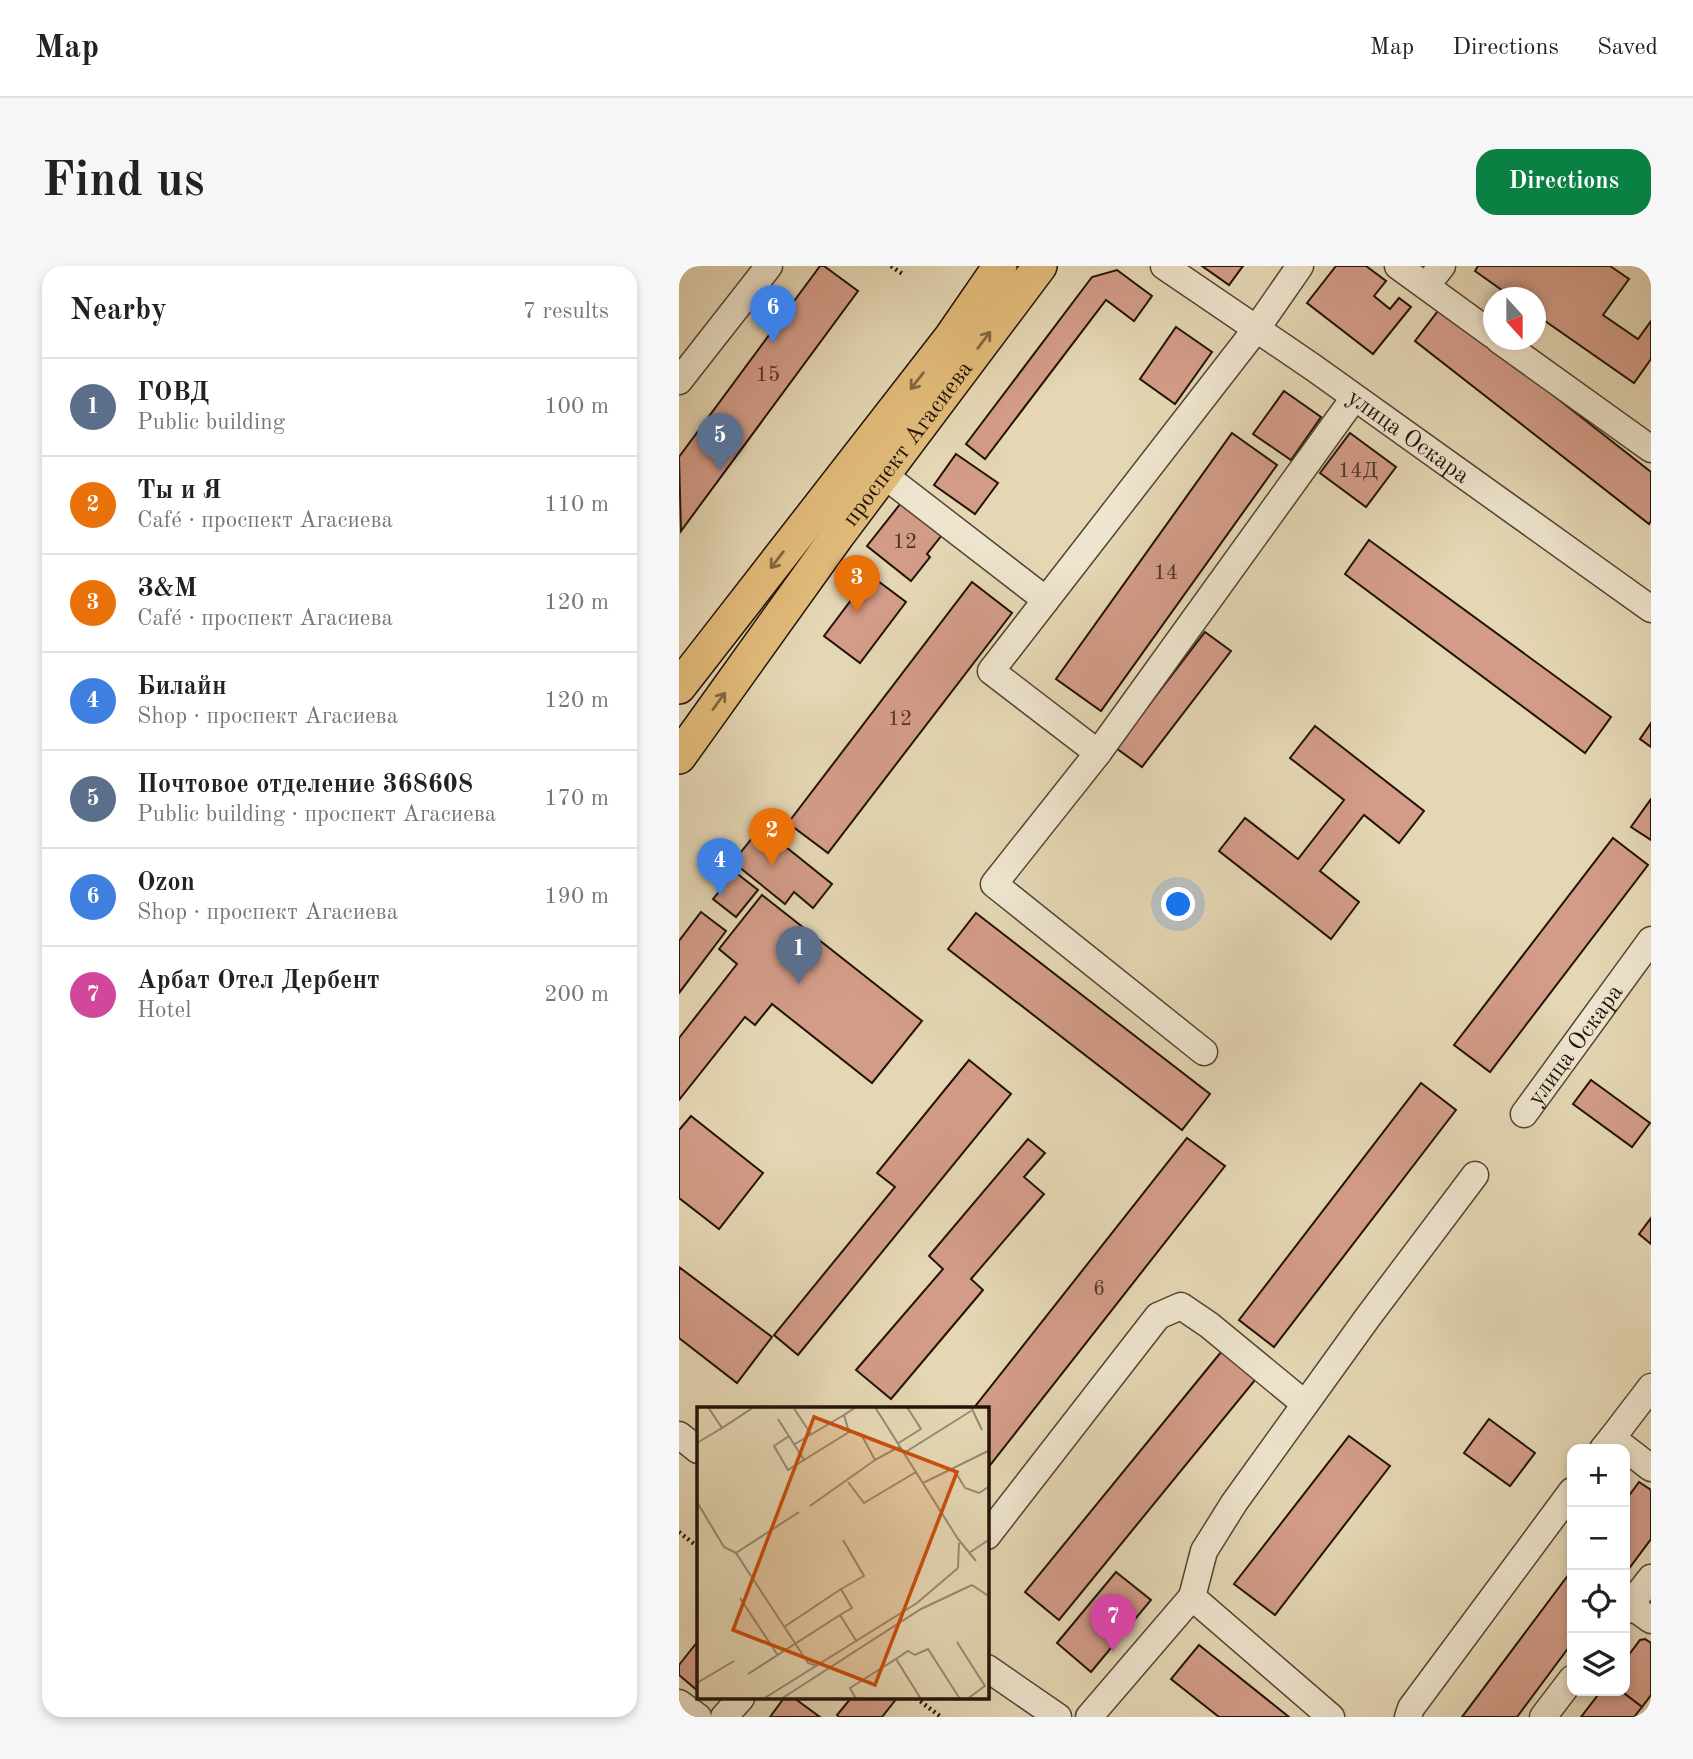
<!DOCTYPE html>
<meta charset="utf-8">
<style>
:root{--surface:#fff;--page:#f6f6f6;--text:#222;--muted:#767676;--line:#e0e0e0;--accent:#0b8043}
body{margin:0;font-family:"Old Standard TT",serif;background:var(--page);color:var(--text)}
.controls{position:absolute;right:21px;bottom:21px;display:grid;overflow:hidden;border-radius:14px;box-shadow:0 4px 10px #0003}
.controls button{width:63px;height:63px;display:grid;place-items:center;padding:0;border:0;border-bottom:2px solid var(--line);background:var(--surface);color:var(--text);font:35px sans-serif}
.compass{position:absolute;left:804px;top:21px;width:63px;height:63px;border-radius:50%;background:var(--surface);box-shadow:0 4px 10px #0003;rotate:159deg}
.you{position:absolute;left:500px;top:639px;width:24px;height:24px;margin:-18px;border:5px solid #fff;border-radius:50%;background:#1a73e8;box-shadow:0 0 0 10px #1a73e833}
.badge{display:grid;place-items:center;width:46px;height:46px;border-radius:50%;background:var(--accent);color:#fff;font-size:23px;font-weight:700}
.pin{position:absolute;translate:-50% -58px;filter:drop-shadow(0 2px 4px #0008)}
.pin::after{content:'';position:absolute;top:37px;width:24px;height:21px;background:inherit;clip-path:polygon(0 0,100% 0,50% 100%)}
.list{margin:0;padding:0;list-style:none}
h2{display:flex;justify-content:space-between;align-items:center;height:91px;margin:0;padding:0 28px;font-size:30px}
h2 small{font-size:23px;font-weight:400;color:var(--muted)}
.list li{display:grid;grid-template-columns:46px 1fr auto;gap:21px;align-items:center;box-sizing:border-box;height:98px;padding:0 28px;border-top:2px solid var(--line)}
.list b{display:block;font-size:26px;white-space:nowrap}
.list p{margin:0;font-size:23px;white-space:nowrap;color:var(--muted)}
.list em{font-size:23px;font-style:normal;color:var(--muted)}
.icon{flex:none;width:38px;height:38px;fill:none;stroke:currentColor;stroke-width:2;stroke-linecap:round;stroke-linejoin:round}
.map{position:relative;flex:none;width:972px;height:1451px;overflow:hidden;border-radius:21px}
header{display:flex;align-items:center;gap:42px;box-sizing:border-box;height:98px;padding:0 35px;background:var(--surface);border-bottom:2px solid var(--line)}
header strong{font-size:33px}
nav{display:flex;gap:38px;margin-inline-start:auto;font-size:24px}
.intro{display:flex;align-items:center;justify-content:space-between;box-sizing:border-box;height:168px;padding:0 42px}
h1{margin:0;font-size:49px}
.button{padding:18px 32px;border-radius:21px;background:var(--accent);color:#fff;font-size:24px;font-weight:700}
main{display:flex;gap:42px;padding:0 42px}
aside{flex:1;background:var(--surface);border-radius:21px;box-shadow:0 4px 10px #0003}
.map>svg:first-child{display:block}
.building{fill:#d39c88;stroke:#211309;stroke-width:2}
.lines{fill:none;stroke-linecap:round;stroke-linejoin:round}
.minor-casing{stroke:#524434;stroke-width:29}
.major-casing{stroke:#211309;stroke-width:36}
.path{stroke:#211309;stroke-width:4.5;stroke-dasharray:2 3.5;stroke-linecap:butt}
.minor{stroke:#eee5ce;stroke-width:26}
.major{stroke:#e2bc7a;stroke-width:33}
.oneway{stroke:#826842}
.labels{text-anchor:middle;stroke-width:5;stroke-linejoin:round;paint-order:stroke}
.number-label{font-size:21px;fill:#4e3529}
.street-label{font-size:24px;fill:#211309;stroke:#eee5ce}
.inset-road{fill:none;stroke:#978970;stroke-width:2}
.view{fill:#ca4e0c;fill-opacity:0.15;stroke:#ca4e0c;stroke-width:3.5}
.inset-edge{fill:none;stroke:#211309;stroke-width:3.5}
</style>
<header>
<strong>Map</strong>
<nav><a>Map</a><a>Directions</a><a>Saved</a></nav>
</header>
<div class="intro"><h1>Find us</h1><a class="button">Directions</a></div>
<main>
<aside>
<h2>Nearby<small>7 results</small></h2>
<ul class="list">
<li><span class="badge" style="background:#5c6f8a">1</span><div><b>ГОВД</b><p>Public building</p></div><em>100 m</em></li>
<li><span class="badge" style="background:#e8710a">2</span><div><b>Ты и Я</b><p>Café · проспект Агасиева</p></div><em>110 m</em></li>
<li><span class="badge" style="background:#e8710a">3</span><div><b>З&amp;М</b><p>Café · проспект Агасиева</p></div><em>120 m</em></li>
<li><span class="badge" style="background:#3f7fe0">4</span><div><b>Билайн</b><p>Shop · проспект Агасиева</p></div><em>120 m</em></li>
<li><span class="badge" style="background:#5c6f8a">5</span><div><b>Почтовое отделение 368608</b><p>Public building · проспект Агасиева</p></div><em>170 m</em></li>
<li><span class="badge" style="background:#3f7fe0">6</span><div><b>Ozon</b><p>Shop · проспект Агасиева</p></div><em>190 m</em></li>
<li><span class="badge" style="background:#d1479c">7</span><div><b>Арбат Отел Дербент</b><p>Hotel</p></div><em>200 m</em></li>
</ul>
</aside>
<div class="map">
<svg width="972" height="1451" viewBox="0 0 972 1451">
<rect width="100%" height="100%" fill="#e5d7b4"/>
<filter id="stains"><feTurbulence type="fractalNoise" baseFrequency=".00286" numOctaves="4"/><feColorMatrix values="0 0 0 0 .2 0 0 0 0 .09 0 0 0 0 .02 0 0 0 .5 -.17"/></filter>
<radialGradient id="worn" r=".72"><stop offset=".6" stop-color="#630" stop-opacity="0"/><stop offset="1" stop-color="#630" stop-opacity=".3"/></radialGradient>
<g class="building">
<polygon points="141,0 145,0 179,25 2,265 0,191"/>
<polygon points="523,0 564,0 550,19"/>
<polygon points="657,0 687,0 707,15 695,30 711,43 720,32 732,41 694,88 628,37"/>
<polygon points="799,0 931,0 950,13 924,49 959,73 972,55 972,93 955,117 856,48 856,32 834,32 796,5"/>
<polygon points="438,4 473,30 455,55 427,34 306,193 287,178 413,11"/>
<polygon points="762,41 972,206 972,255 970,258 736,75"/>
<polygon points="497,61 533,86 496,138 461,113"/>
<polygon points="605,125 642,151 612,194 574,168"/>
<polygon points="553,167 598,199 422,445 377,413"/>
<polygon points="671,167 717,201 687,241 641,207"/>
<polygon points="277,188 319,217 296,248 255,219"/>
<polygon points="222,237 263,269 248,288 251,291 232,315 188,280"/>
<polygon points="690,274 932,451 906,487 666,308"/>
<polygon points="191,309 227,336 181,397 145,370"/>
<polygon points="293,316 333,347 149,587 109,557"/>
<polygon points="526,366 552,385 463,501 437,482"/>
<polygon points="972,457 972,481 961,473"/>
<polygon points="636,460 745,545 720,577 685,549 641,605 680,636 652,673 540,585 566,552 619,593 665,534 611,492"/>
<polygon points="972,533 972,574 952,561"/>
<polygon points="82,561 153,618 134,642 115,626 106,638 54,596"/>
<polygon points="934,572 969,599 811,806 775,779"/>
<polygon points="56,606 79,624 57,651 34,633"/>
<polygon points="83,629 243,755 193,817 93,738 76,759 66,751 0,834 0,772 58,698 40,683"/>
<polygon points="22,646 47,665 0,727 0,675"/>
<polygon points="297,647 531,828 503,864 269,683"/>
<polygon points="290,794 332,828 119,1089 95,1069 216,921 198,907"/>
<polygon points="912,814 971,857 953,881 894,838"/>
<polygon points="742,817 777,844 595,1081 560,1054"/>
<polygon points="12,850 84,907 40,963 0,932 0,864"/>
<polygon points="508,872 546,900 308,1203 308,1143 294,1143"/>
<polygon points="349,873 366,887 345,911 365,928 292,1013 304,1024 212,1133 177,1104 264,1003 250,990"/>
<polygon points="972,952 972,978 960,968"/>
<polygon points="0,1001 93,1071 58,1117 0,1072"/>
<polygon points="547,1080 581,1108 380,1354 346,1326"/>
<polygon points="810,1153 856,1187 831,1220 785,1187"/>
<polygon points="670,1170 711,1200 596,1349 555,1318"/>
<polygon points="960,1216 972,1224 972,1273 946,1308 946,1235"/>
<polygon points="893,1304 893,1377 838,1451 783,1451"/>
<polygon points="437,1306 472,1334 412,1406 378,1377"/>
<polygon points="966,1373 972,1377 972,1429 963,1441 942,1425 946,1425 946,1394 961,1374"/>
<polygon points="19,1375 19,1425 0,1409 0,1399"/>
<polygon points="520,1379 610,1451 540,1451 492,1413"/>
<polygon points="922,1425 942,1425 963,1441 955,1451 902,1451"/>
<polygon points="105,1432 115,1432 141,1451 91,1451"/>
<polygon points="172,1432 218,1432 203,1451 160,1451 158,1449"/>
</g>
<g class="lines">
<defs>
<g id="minor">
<path id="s1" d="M485,0L635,102L972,343"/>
<polyline points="719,0 814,69"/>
<polyline points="747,20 763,0"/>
<polyline points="820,74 972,183"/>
<polyline points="0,115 90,0"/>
<polyline points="205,209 367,334 312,405 419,487 315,618 525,786"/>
<polyline points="367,334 578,62 621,0"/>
<polyline points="419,487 675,132"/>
<path id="s2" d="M845,848L972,674"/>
<polyline points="0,1169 19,1184"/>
<polyline points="933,1172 972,1121"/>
<polyline points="924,1183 933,1172 972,1202"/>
<polyline points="308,1270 479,1050 502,1040 530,1059 626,1138"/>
<polyline points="513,1331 525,1285 555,1237 689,1051 796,909"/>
<polyline points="951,1339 972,1354"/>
<polyline points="946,1345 972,1312"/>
<polyline points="308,1402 379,1451"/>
<polyline points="0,1437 19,1451"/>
<polyline points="45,1451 62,1432"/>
<polyline points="410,1451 513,1331 652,1451"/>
<polyline points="729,1451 732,1442 893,1225"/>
<polyline points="864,1451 893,1413"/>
</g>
<g id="major">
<polyline points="0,421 272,71 321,0"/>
<path id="s3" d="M0,491L159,269L361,0"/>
</g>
</defs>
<use href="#minor" class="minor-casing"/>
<use href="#major" class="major-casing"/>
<g class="path">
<polyline points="212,0 225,9"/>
<polyline points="0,1266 19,1281"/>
<polyline points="237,1432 262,1451"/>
</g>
<use href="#minor" class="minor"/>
<use href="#major" class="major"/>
</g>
<defs><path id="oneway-shaft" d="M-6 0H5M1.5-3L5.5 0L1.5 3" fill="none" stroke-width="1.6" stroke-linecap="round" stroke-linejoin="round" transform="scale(1.75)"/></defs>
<g class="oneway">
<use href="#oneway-shaft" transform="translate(305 74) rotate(-53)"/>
<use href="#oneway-shaft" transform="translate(238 115) rotate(128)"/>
<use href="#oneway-shaft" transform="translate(98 294) rotate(128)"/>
<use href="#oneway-shaft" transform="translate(40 435) rotate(-54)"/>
</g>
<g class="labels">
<g class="number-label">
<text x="89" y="115">15</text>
<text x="679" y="211">14Д</text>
<text x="226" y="282">12</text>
<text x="487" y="313">14</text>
<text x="221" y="459">12</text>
<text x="420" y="1029">6</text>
</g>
<g class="street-label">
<text dy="8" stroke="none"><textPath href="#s1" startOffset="298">улица Оскара</textPath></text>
<text dy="8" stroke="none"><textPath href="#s3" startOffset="388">проспект Агасиева</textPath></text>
<text dy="8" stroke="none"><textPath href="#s2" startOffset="86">улица Оскара</textPath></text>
</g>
</g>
<g transform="translate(18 1141)">
<rect width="292" height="292" fill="#e5d7b4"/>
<path class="inset-road" d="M11,0L25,21L57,0M96,0L114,27M178,0L261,132L279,154M274,0L285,23M81,12L107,53L152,25L147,8L159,0M164,27L178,53L202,40M92,29L77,39L91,63L107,53M0,36L25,21M98,37L147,8M200,37L224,22L210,0M207,46L274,4M256,61L268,81L282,86L293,79M151,75L167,96L219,65M226,76L293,43M0,95L27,140L39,146M113,99L178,53M102,105L39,146L111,256L120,259M146,133L167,169L144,182L155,201L143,208L160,235M272,146L293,132M261,161L262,136M275,178L293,190M43,191L80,247M87,220L144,182M260,235L288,279L270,292M51,267L143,208M0,276L37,254M66,292L220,196L261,161M84,292L224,202L275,178M159,292L153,281L199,252M224,292L199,252L211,244L218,248L231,242L263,292"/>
<path class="view" d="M117,10L260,65L178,278L36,223Z"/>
<rect width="292" height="292" class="inset-edge"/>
</g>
<rect width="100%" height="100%" filter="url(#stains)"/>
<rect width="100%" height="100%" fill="url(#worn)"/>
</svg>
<div class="controls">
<button>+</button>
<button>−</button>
<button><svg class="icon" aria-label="locate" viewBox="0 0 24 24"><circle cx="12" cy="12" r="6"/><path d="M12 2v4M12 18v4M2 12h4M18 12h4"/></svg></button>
<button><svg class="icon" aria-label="layers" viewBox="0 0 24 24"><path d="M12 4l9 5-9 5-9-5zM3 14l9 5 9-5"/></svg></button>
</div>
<svg class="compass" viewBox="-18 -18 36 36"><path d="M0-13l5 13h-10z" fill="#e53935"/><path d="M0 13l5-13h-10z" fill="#767676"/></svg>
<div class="you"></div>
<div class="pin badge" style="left:120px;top:718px;background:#5c6f8a">1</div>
<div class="pin badge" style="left:93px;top:600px;background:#e8710a">2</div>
<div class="pin badge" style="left:178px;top:347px;background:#e8710a">3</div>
<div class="pin badge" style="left:41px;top:630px;background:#3f7fe0">4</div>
<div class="pin badge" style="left:41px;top:205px;background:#5c6f8a">5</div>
<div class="pin badge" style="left:94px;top:77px;background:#3f7fe0">6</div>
<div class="pin badge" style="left:434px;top:1386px;background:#d1479c">7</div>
</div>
</main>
